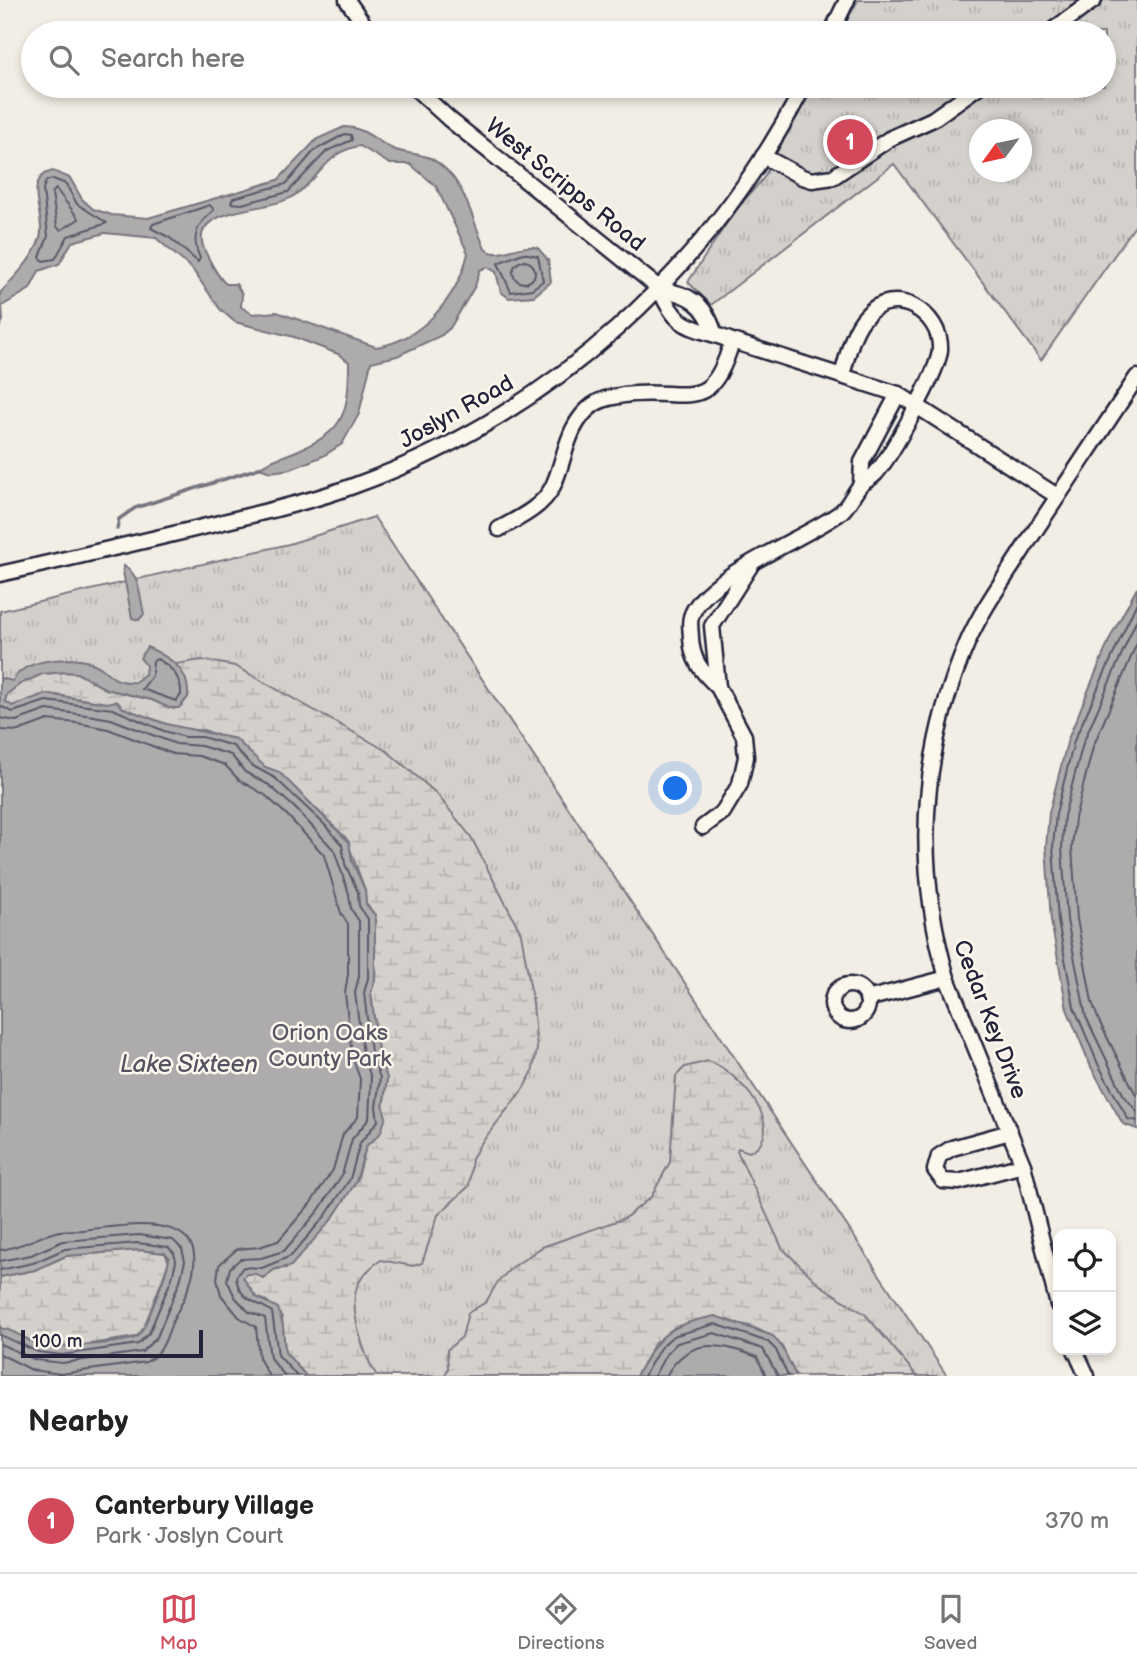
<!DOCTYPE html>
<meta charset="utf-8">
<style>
:root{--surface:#fff;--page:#f6f6f6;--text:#222;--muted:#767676;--line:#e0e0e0;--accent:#d1495b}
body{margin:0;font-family:"Balsamiq Sans",sans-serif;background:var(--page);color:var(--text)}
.controls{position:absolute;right:21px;bottom:21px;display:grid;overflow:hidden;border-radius:14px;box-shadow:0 4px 10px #0003}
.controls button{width:63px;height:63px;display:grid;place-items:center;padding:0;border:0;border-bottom:2px solid var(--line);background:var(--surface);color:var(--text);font:35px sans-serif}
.compass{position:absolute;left:969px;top:119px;width:63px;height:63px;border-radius:50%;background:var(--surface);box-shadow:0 4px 10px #0003;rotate:237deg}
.scale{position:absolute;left:21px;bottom:18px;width:182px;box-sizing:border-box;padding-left:7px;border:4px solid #22223b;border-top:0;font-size:19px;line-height:24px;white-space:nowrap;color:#22223b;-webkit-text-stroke:5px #fbf7ec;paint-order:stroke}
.you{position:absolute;left:676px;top:789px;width:24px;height:24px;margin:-18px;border:5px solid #fff;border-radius:50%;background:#1a73e8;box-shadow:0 0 0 10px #1a73e833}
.badge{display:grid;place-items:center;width:46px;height:46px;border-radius:50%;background:var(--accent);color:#fff;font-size:23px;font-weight:700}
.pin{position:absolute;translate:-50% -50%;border:4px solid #fff;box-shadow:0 2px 7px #0006}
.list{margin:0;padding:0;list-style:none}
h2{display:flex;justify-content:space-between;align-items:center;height:91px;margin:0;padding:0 28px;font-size:30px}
h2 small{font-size:23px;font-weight:400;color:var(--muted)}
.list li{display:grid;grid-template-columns:46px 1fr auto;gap:21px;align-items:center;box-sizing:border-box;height:105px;padding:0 28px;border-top:2px solid var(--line)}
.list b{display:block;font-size:26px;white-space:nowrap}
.list p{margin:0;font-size:23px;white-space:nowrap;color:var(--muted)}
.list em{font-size:23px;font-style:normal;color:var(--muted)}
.icon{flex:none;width:38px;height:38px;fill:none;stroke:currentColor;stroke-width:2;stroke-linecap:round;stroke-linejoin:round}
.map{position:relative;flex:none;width:1137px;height:1376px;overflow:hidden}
.search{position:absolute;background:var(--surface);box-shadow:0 4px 10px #0003;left:21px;right:21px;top:21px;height:77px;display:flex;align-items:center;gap:18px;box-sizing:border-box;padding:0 24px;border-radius:38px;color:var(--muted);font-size:26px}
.sheet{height:196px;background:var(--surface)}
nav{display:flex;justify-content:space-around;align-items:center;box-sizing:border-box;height:98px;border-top:2px solid var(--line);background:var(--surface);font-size:19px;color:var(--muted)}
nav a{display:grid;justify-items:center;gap:4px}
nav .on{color:var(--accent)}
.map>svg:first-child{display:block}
.grass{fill:url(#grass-tufts);stroke:#7b7a84;stroke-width:2;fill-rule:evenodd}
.wetland{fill:url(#wetland-marsh);stroke:#7b7a84;stroke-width:2}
.water{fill:#aeabad;stroke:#76747f;stroke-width:2;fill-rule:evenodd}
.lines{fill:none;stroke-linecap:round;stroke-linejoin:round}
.shore{stroke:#5a5969;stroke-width:2}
.stream{stroke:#76747f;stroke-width:3.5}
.minor-casing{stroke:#22223b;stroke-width:19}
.minor{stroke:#fbf7ec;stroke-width:14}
.labels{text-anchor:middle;stroke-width:5;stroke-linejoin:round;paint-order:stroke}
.street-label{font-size:23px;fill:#22223b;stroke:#fbf7ec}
.park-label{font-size:23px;fill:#575766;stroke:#fbf7ec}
.water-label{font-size:24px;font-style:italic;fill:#535263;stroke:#fbf7ec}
</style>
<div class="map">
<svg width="1137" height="1376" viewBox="0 0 1137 1376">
<defs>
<pattern id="grass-tufts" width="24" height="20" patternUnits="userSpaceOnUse" patternTransform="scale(1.75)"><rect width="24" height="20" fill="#d4d1cc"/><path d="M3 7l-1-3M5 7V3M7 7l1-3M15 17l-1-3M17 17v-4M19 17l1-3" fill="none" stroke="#b6b3b0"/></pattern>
<pattern id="wetland-marsh" width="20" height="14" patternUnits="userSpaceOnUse" patternTransform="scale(1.75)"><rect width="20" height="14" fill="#d4d1cc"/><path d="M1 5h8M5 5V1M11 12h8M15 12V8" fill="none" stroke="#b6b3b0"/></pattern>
</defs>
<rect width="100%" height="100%" fill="#f2eee5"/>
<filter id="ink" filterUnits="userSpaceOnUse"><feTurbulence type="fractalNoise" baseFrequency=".0143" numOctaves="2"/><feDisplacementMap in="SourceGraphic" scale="14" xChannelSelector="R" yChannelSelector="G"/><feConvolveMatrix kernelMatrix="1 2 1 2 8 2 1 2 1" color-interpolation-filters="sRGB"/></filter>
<g filter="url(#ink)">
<g class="grass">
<path d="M858,0H1137V223L1041,360L894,164L711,305L688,282L734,212L763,179L812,86H1104V33H840ZM979,130H1021V172H979Z"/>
<polygon points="374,517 947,1376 0,1376 0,611 289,544"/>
</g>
<g class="wetland">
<path d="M202,660L235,666L387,751L436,793L471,837L521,933L533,1003L537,1050L532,1073L523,1089L479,1146L472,1159L469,1186L438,1215L422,1263L413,1266L381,1260C371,1266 359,1278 356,1290C350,1312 364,1357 377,1376H306L285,1352L282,1317L267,1301L256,1297L243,1278L246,1274H256L263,1278L275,1269L287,1268L332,1219L358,1178L366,1146L374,1140L383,1110L387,1078L378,1051L371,993L375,979V915L366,904L365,890L346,838L279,772L265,767L227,739L204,730H186L166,724L123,708L118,702L107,703L50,694L12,706L5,701L7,694L20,684L42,674L66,672L77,673L106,689L152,700L174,709L182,705L188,697L176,664Z"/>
<path d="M708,1061C737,1070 792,1131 749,1152L738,1148L737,1151L782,1248L820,1285L866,1315L917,1376H796L782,1347L773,1336L750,1326L710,1317L675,1327L655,1343L636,1376H445L448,1368L447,1350L462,1337L468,1313L486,1302L497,1283L510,1269L542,1247L625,1218L651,1197L670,1162L676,1076L685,1067Z"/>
<polygon points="139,1250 165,1253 169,1262 143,1330 136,1337 63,1348 41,1345 0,1328 0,1277 35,1270 66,1256"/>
</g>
<g class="water">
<path d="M344,127C364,127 376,141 393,149C405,154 418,153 430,158C464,175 471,217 485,249C500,261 519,242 538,248L548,260L551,282L534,296L509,298L501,292L496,272L487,267L480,270L475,286L450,328L442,335L397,356L371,362L359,414L342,444L323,456L291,469L271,472L259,468C266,462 279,458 289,454C341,433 349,421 349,362L338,354L294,337L235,322L220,309L192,269L156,238L105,233L72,242L59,264L39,271L30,289L2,306L3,320L0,327V293C14,278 34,258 40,238C46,218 26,189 44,174L53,171L70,178L82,199L93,209L112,215L148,218L278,180L317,139ZM360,146L390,164H410L436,186L468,253C458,297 422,340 376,347L277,312L253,314L241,307L242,294L236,284H226C218,277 213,267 208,257C177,205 268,213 292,197C319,181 326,151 360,146Z"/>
<path d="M124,566C140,574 140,598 144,614L139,620L132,618L123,572Z"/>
<polygon points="1137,588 1137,1129 1123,1124 1091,1067 1067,1009 1051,921 1046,847 1049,813 1068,739 1111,636"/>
<path d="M147,647C169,657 190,669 188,697L179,708H169L152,700L106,689L77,673L66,672L42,674L20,684L7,694L5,701L12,706L45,694L107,703L116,701L123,708L166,724L236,739L265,767L279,772L349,842L352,861L365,890L366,904L375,915V979L371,993L378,1051L387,1078L383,1107L386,1117L380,1134L366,1146L356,1182L332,1219L291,1266L275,1269L263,1278L256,1274H246L243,1278L256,1297L278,1308L283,1326L285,1352L306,1376H0V1328C17,1330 29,1344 45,1346C59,1348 126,1343 137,1337C144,1332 169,1269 169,1257L165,1253L139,1250L66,1256L35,1270L0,1277V678L13,681C22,659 70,655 92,663C109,669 110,684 135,682L145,674L146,665L140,658Z"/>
<path d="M715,1316L773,1336L782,1347L796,1376H636C660,1335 665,1326 715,1316Z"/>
</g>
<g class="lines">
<g class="shore">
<polygon points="345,134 351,135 352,140 327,151 288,192 242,204 231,203 233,198 286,184 315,150"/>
<polygon points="53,179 66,184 77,204 107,223 68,236 55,259 43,261 40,257 48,236 43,189 46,181"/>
<polygon points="56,189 79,219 61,230 57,227 52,193"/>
<path d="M210,205L214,210C197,223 190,238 200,258L198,262L170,238L151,228L153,224Z"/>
<polygon points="523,253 538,256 543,281 532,289 511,292 498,263"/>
<circle cx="524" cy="272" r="11"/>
<polyline points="1137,602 1074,741 1056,814 1053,847 1058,921 1074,1007 1098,1064 1128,1119 1137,1121"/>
<polyline points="1137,619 1083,743 1064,816 1062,848 1067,920 1086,1017 1123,1094 1137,1112"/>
<polyline points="1137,643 1093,747 1075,818 1072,848 1077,919 1092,1002 1099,1021 1137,1097"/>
<path d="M157,659C172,667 182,678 181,695L176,701L142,689L152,676L153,661Z"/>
<path d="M0,706L13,712L46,701L113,709L164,731L185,737H202L233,746L251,765L275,778L324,824L342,845L345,864L358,892L359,906L368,919V978L364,993L371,1052L380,1078L376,1107L378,1121L360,1143L350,1179L326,1215L291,1256L262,1268L243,1267L236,1277C240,1303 257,1300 272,1312L278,1355L297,1376"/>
<polyline points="0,718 16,721 47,710 94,716 111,719 176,744 201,746 231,755 245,772 269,785 294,807 334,850 349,894 351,909 359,921 359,976 355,993 363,1054 371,1078 369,1119 352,1139 342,1175 319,1210 284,1251 261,1258 240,1259 230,1268 227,1280 235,1297 249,1312 265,1318 270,1358 285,1376"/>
<polyline points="0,730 18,731 48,720 77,723 108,729 173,754 199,756 225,765 239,780 265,795 287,815 324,855 341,913 348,924 348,974 345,993 352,1056 360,1079 358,1117 343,1134 333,1170 310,1204 278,1241 259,1247 237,1249 219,1265 217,1279 221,1295 239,1317 256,1327 259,1358 269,1376"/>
<path d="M0,1250C22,1247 36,1237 56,1232C65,1229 74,1231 83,1230C134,1224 222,1209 186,1294C182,1304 176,1313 172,1323C165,1340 164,1352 146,1362L61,1374L32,1370L0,1354"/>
<polyline points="0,1261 31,1255 63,1241 139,1235 173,1240 182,1249 185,1261 180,1281 157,1337 142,1352 62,1363 36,1360 0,1344"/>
<polyline points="0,1270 33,1263 65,1249 138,1243 168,1247 174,1253 176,1261 172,1278 149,1333 138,1344 62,1355 38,1352 0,1335"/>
<polyline points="644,1376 660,1348 673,1336 715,1324 768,1342 776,1350 788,1376"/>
<polyline points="654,1376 667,1353 677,1343 714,1333 763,1349 778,1376"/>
<path d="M666,1376C688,1337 719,1342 757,1357L766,1376"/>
</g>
<polyline class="stream" points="117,529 119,519 135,508 259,468"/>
<defs>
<g id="minor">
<polyline points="347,0 370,33"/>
<polyline points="831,33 847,0"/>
<polyline points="1049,33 1094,0"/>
<path d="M413,86L449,119L660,289C689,294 705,303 714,332"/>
<polyline points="763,156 802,177 812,180 833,177 889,139 933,119 979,86"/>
<path d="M660,289C678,334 694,325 732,341L898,394L1057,496"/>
<polyline points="861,484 862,462 898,394"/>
<path d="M499,529C519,518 543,507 553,486C566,458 566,425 593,405C602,398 613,397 624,395C684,386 710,419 732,341"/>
<path d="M0,574C70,558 141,542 211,525C258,513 307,503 353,486C550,415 708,271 804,86"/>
<path d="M718,687C702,672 692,661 691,638C691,632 689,623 691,617C703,576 806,539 841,512C849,505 853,494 860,486C864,481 872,478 876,473C891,456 939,370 940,350C942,312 893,284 866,316C852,331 848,355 842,375"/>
<polyline points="703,827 723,812 740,784 746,757 744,736 718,687 712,626 751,565"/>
<circle cx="850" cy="1003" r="18"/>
<polyline points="867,999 947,978"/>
<polyline points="1010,1132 952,1148 939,1156 935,1170 943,1181 959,1182 1023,1165"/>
<path d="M1058,1305L1023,1165L947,978C914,864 921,750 968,641C981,611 1002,582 1020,554C1058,495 1098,437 1137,377"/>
<polyline points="1075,1350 1087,1376"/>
</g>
</defs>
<use href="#minor" class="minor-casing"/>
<use href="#minor" class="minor"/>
</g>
</g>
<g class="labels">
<g class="street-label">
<text transform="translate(566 184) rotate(39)" y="8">West Scripps Road</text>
<text transform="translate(456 411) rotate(-29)" y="8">Joslyn Road</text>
<text transform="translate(991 1019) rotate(69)" y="8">Cedar Key Drive</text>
</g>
<g class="park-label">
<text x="330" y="1040">Orion Oaks<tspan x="330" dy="26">County Park</tspan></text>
</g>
<g class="water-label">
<text x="189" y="1072">Lake Sixteen</text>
</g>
</g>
</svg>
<div class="controls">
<button><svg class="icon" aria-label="locate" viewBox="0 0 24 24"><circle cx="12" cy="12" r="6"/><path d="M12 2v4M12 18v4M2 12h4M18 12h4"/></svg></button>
<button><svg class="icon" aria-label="layers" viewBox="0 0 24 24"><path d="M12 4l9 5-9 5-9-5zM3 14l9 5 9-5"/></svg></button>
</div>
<svg class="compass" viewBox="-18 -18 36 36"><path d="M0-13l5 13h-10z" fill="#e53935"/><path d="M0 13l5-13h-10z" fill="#767676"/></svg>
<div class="scale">100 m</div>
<div class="you"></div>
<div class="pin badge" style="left:850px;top:142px">1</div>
<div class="search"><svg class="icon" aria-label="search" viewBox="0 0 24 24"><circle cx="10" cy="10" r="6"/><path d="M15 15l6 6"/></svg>Search here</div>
</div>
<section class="sheet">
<h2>Nearby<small></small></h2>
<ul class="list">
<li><span class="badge">1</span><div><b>Canterbury Village</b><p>Park · Joslyn Court</p></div><em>370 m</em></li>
</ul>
</section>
<nav>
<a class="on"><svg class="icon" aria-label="map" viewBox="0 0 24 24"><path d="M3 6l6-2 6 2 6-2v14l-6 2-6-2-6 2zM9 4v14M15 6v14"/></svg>Map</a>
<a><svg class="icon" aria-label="directions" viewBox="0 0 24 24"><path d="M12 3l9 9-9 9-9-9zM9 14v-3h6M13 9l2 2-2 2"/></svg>Directions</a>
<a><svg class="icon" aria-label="saved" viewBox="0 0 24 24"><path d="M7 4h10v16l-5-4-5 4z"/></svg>Saved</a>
</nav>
